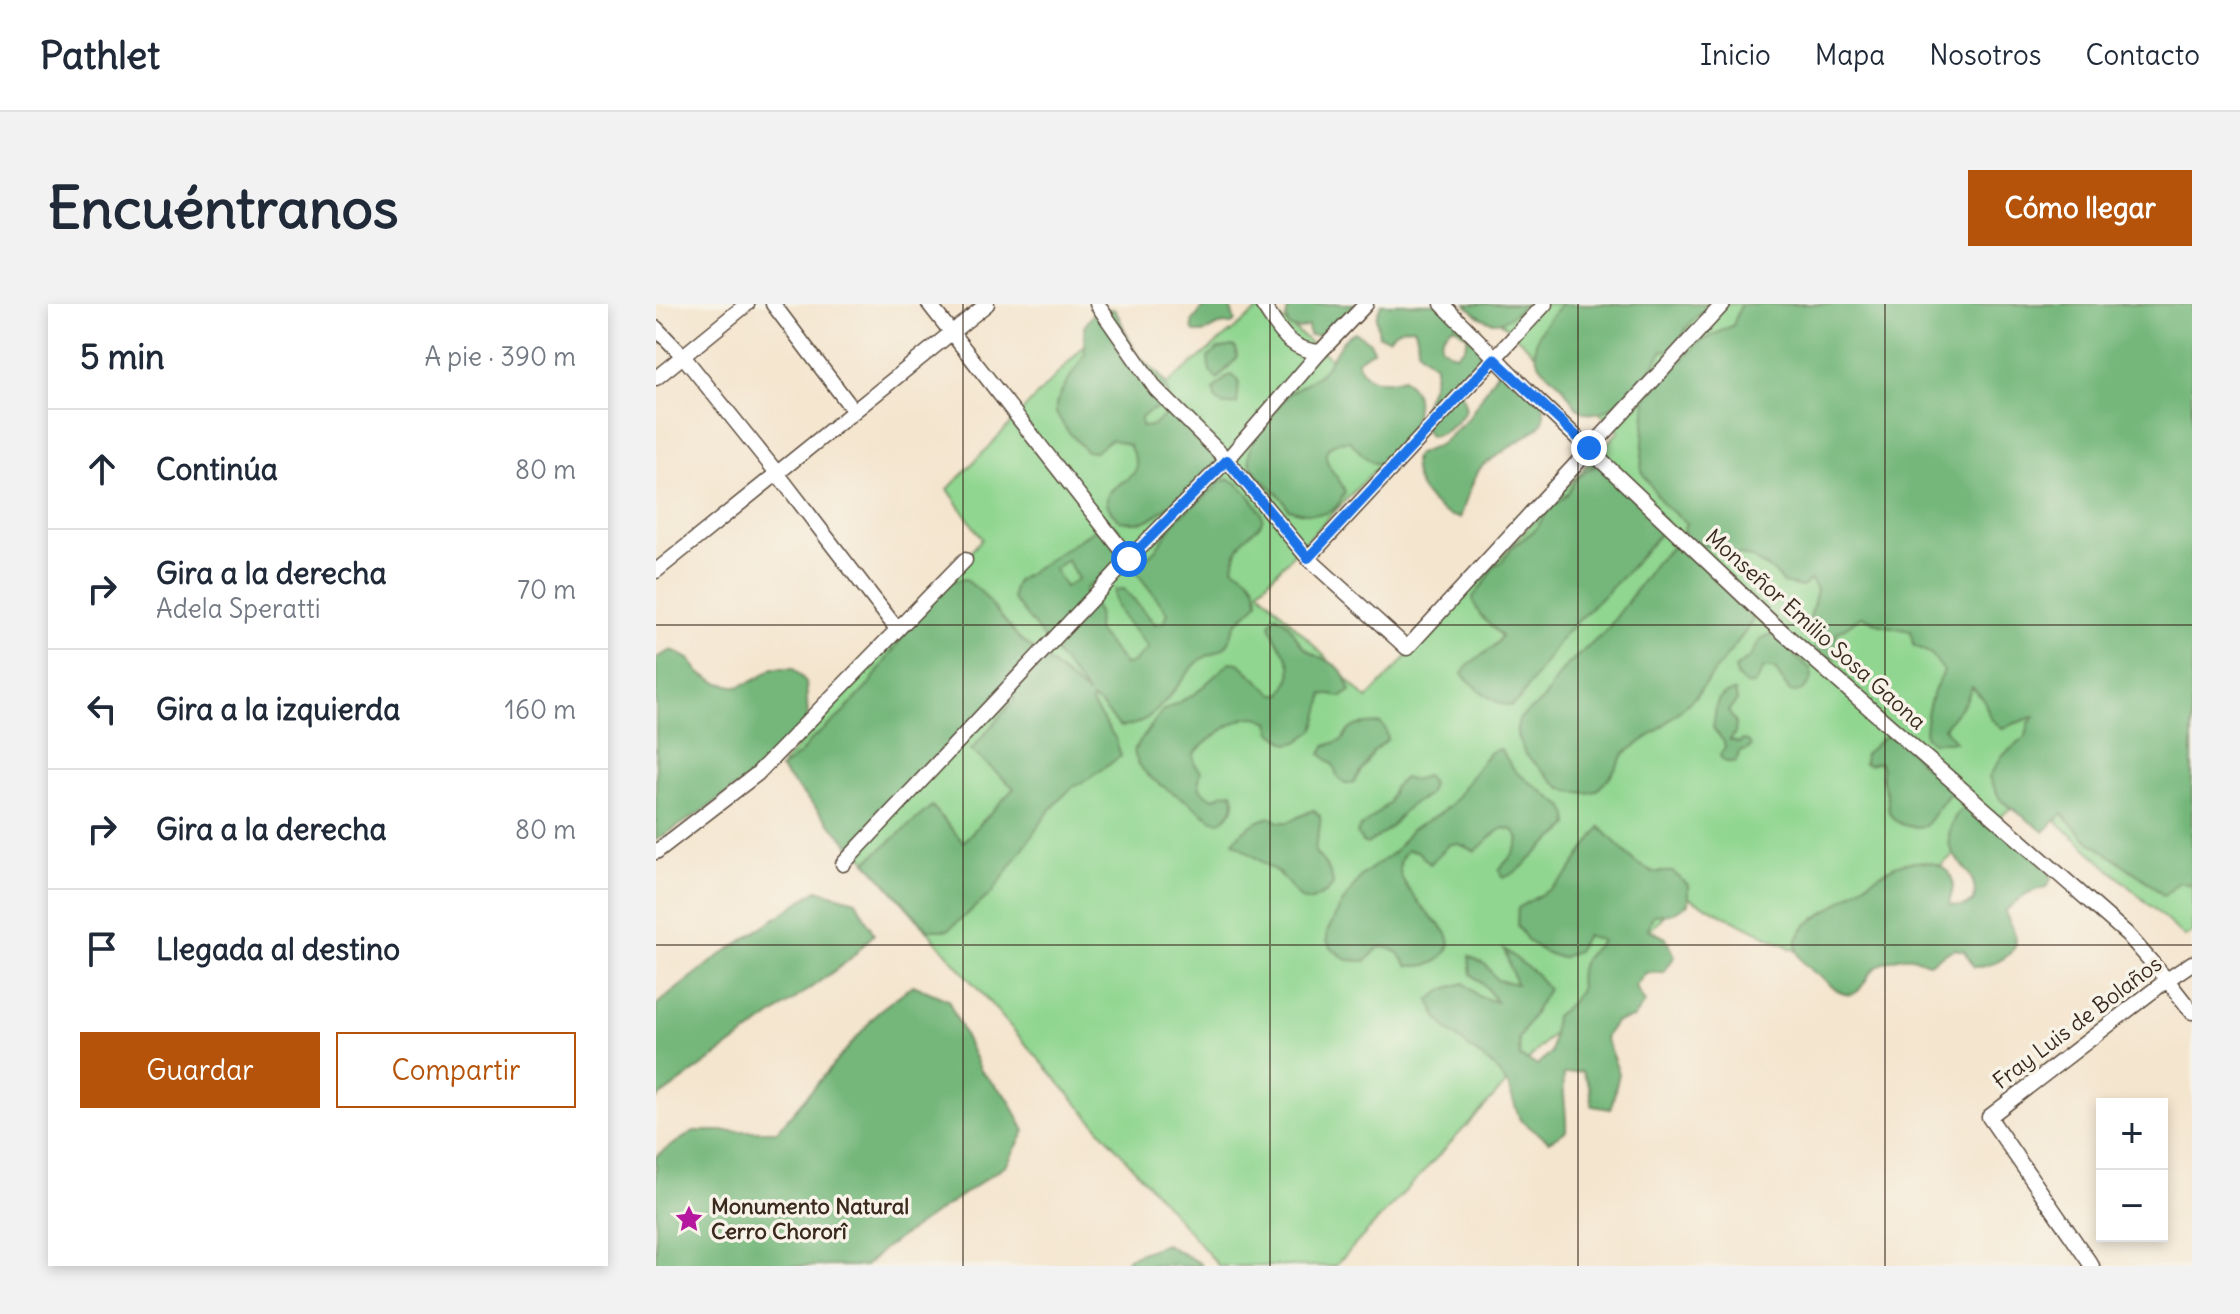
<!DOCTYPE html>
<html lang="es">
<meta charset="utf-8">
<style>
:root{--surface:#fff;--page:#f2f2f3;--text:#1f2937;--muted:#747a83;--line:#e0e1e3;--accent:#b45309}
body{margin:0;font-family:Delius,sans-serif;background:var(--page);color:var(--text)}
.controls{position:absolute;right:24px;bottom:24px;display:grid;overflow:hidden;border-radius:0px;box-shadow:0 4px 12px #0003}
.controls button{width:72px;height:72px;display:grid;place-items:center;padding:0;border:0;border-bottom:2px solid var(--line);background:var(--surface);color:var(--text);font:40px sans-serif}
.stop{position:absolute;width:24px;height:24px;margin:-18px;border:6px solid #1a73e8;border-radius:50%;background:#fff}
.stop.end{background:#1a73e8;border-color:#fff;box-shadow:0 2px 8px #0008}
.list{margin:0;padding:0;list-style:none}
h2{display:flex;justify-content:space-between;align-items:center;height:104px;margin:0;padding:0 32px;font-size:34px}
h2 small{font-size:26px;font-weight:400;color:var(--muted)}
.list li{display:grid;grid-template-columns:52px 1fr auto;gap:24px;align-items:center;box-sizing:border-box;height:120px;padding:0 32px;border-top:2px solid var(--line)}
.list b{display:block;font-size:30px;white-space:nowrap}
.list p{margin:0;font-size:26px;white-space:nowrap;color:var(--muted)}
.list em{font-size:26px;font-style:normal;color:var(--muted)}
.actions{display:flex;gap:16px;padding:24px 32px}
.actions a{flex:1;padding:18px 0;border:2px solid var(--accent);border-radius:0px;text-align:center;font-size:28px;color:var(--accent)}
.actions .main{background:var(--accent);color:#fff}
.icon{flex:none;width:44px;height:44px;fill:none;stroke:currentColor;stroke-width:2;stroke-linecap:round;stroke-linejoin:round}
.map{position:relative;flex:none;width:1536px;height:962px;overflow:hidden;border-radius:0px}
header{display:flex;align-items:center;gap:48px;box-sizing:border-box;height:112px;padding:0 40px;background:var(--surface);border-bottom:2px solid var(--line)}
header strong{font-size:38px}
nav{display:flex;gap:44px;margin-inline-start:auto;font-size:28px}
.intro{display:flex;align-items:center;justify-content:space-between;box-sizing:border-box;height:192px;padding:0 48px}
h1{margin:0;font-size:56px}
.button{padding:20px 36px;border-radius:0px;background:var(--accent);color:#fff;font-size:28px;font-weight:700}
main{display:flex;gap:48px;padding:0 48px}
aside{flex:1;background:var(--surface);border-radius:0px;box-shadow:0 4px 12px #0003}
.map>svg:first-child{display:block}
.green{fill:#90d690;stroke:#668057;stroke-width:2}
.forest{fill:#74b77a;stroke:#58704c;stroke-width:2;fill-rule:evenodd}
.lines{fill:none;stroke-linecap:round;stroke-linejoin:round}
.minor-casing{stroke:#574638;stroke-width:17}
.minor{stroke:#fff;stroke-width:14}
.route{stroke:#1a73e8;stroke-width:10}
.grid{fill:none;stroke:#3b2a1e;stroke-width:2;stroke-opacity:0.55}
.labels{text-anchor:middle;stroke-width:7;stroke-linejoin:round;paint-order:stroke}
.street-label{font-size:22px;fill:#3b2a1e;stroke:#f7f3e8}
.poi-label{font-size:22px;font-weight:bold;fill:#3b2a1e;stroke:#f7f3e8;text-anchor:start}
</style>
<header>
<strong>Pathlet</strong>
<nav><a>Inicio</a><a>Mapa</a><a>Nosotros</a><a>Contacto</a></nav>
</header>
<div class="intro"><h1>Encuéntranos</h1><a class="button">Cómo llegar</a></div>
<main>
<aside>
<h2>5 min<small>A pie · 390 m</small></h2>
<ul class="list">
<li><svg class="icon" aria-label="ahead" viewBox="0 0 24 24"><path d="M12 20V5M6 11l6-6 6 6"/></svg><div><b>Continúa</b></div><em>80 m</em></li>
<li><svg class="icon" aria-label="right" viewBox="0 0 24 24"><path d="M7 20v-9h11M14 6l5 5-5 5"/></svg><div><b>Gira a la derecha</b><p>Adela Speratti</p></div><em>70 m</em></li>
<li><svg class="icon" aria-label="left" viewBox="0 0 24 24"><path d="M17 20v-9H6M10 6l-5 5 5 5"/></svg><div><b>Gira a la izquierda</b></div><em>160 m</em></li>
<li><svg class="icon" aria-label="right" viewBox="0 0 24 24"><path d="M7 20v-9h11M14 6l5 5-5 5"/></svg><div><b>Gira a la derecha</b></div><em>80 m</em></li>
<li><svg class="icon" aria-label="arrive" viewBox="0 0 24 24"><path d="M6 21V4h12l-3 4 3 4H6"/></svg><div><b>Llegada al destino</b></div></li>
</ul>
<div class="actions"><a class="main">Guardar</a><a>Compartir</a></div>
</aside>
<div class="map">
<svg width="1536" height="962" viewBox="0 0 1536 962">
<rect width="100%" height="100%" fill="#f7f3e8"/>
<filter id="ink" filterUnits="userSpaceOnUse"><feTurbulence type="fractalNoise" baseFrequency=".0125" numOctaves="2"/><feDisplacementMap in="SourceGraphic" scale="16" xChannelSelector="R" yChannelSelector="G"/><feConvolveMatrix kernelMatrix="1 2 1 2 8 2 1 2 1" color-interpolation-filters="sRGB"/></filter>
<filter id="wash" filterUnits="userSpaceOnUse"><feTurbulence type="fractalNoise" baseFrequency=".006" numOctaves="4" result="noise"/><feDisplacementMap in="SourceGraphic" scale="32" xChannelSelector="R" yChannelSelector="G"/><feGaussianBlur stdDeviation="1.8" result="paint"/><feColorMatrix in="noise" values="0 0 0 0 0 0 0 0 0 0 0 0 0 0 0 0 0 1.4 0 .05"/><feComposite in="paint" operator="in"/></filter>
<g filter="url(#wash)">
<rect width="100%" height="100%" fill="#f4e5ce"/>
<polygon class="green" points="825,0 1389,0 1536,417 1536,629 1529,633 1371,491 1165,659 1027,591 679,962 563,962 126,460 326,235 292,185 450,19 501,88 608,1 760,123 603,286 711,395 963,127"/>
<g class="forest">
<path d="M550,0H573L579,17L576,20C572,20 568,20 564,21C553,23 549,33 537,27L536,18Z"/>
<polygon points="639,0 701,0 695,5 691,13 671,32 653,31 652,22 643,25 633,23 630,14 632,5"/>
<path d="M725,0H786L836,55L805,87L810,105C802,120 791,129 774,133C752,111 782,85 779,61C751,41 768,46 758,23C746,23 740,25 733,34L723,32L720,13ZM798,22L812,33L808,44L801,50L793,48L785,42C784,32 791,27 798,22Z"/>
<path d="M810,0H867C847,25 831,23 810,0Z"/>
<path d="M906,0H1053L1030,24L1023,42L1016,47L1007,46C1001,56 995,68 987,78C976,91 942,119 924,106C916,100 911,88 905,81C898,74 888,68 883,59C870,38 893,14 906,0Z"/>
<path d="M1085,0H1536V581L1523,578L1508,592L1488,575L1430,535L1406,510L1388,528L1344,495L1333,473L1346,452L1370,433L1373,419L1380,412L1346,424L1334,414L1328,396L1316,383L1309,398L1288,423L1299,438H1276L1269,431C1270,404 1275,391 1288,367L1275,350L1257,341L1255,327L1225,321L1206,312L1180,330L1184,353L1167,355L1152,322L1161,286L1155,276L1146,283L1127,279L1118,268L1094,253L1064,247L1058,243L1033,240L1027,228L1030,219L1007,200L985,167L990,94L1042,39L1077,21Z"/>
<path d="M449,4L459,6C466,19 472,34 479,47C490,65 520,74 510,100L492,108L485,114V123C497,123 502,119 509,110L527,115L566,151C555,166 506,211 489,217C481,219 472,218 464,217C428,184 476,181 480,165C482,157 476,148 473,141L455,135L439,148L430,147L410,125L400,109V100L408,83L429,50L428,23L440,6Z"/>
<path d="M699,28L714,38L717,46L701,57C709,79 728,80 747,74C751,78 757,84 759,89C766,109 743,167 718,159C709,156 701,144 694,137C681,136 664,143 672,159C676,170 686,176 689,188C686,194 683,201 678,205C668,214 644,209 632,205C624,185 598,175 594,158C588,138 620,104 633,90C642,82 655,78 664,70C678,57 680,37 699,28Z"/>
<polygon points="576,42 580,44 581,54 561,75 554,67 552,54 562,45"/>
<path d="M843,65L888,96V115L883,123L826,162C816,173 810,199 804,214C780,211 749,175 760,151L785,140L812,115Z"/>
<polygon points="576,71 583,77 581,100 566,101 559,94 558,85 572,72"/>
<path d="M939,155L1009,217L1007,226L969,270L907,332L863,396L855,402C836,400 820,383 806,370C814,353 837,350 845,332C833,320 819,310 817,293L829,278L838,262L846,258L858,242L880,225L890,209L911,190L921,174L936,163Z"/>
<path d="M573,175C584,179 589,186 596,195C622,225 592,222 582,244C579,250 578,257 577,263C593,272 602,278 602,298C596,307 586,312 580,320C575,327 576,336 570,342C562,350 550,350 543,357C518,380 503,421 464,423L445,401L436,395V400L459,434L465,452L434,474L417,483L403,496L391,510L336,589L292,626H273C251,604 233,580 210,558L276,502L307,538L358,484L315,446L359,395L349,384L196,544L124,465L144,450L155,436L185,411L211,383L276,291L290,278L309,275L324,287L362,333L433,391L357,295V285L361,277L448,219H457C473,233 468,257 450,269C443,275 436,278 429,285L432,294L442,308L441,327L470,361L478,358L492,344C480,324 456,312 459,286L468,285L499,320L508,318L512,309L478,265L499,246L521,215L558,185L564,177ZM411,256L422,275L409,283L398,265Z"/>
<polygon points="1023,237 1095,309 1097,318 1039,393 1002,426 969,449 954,473 940,487 931,489 912,487 904,483 869,450 861,432 861,423 864,414 887,396 908,364 950,327 1001,257"/>
<path d="M619,311C637,320 634,327 645,340C663,361 687,351 694,387L686,393L667,390C666,402 662,414 658,426L642,438L632,440L616,428L613,418C605,413 597,411 587,415C573,420 547,439 537,451L539,460L545,467C540,482 544,490 559,494L567,489L576,488C582,502 575,511 563,518C549,514 543,505 531,497C512,485 481,472 478,446L506,407L539,390L574,358L583,359L617,390H626C648,354 622,351 614,320Z"/>
<path d="M1112,331H1125L1138,344L1139,353L1154,364L1156,373C1152,385 1147,388 1134,388L1118,364H1108L1098,381L1089,380L1081,373L1079,364L1094,353L1104,336Z"/>
<polygon points="16,346 33,355 45,370 63,379 82,383 101,375 117,364 137,364 150,378 152,417 145,436 53,503 0,536 0,354"/>
<path d="M1079,387L1081,397L1072,407L1080,419L1079,429L1074,436L1083,439L1087,436L1092,437L1095,441L1093,445L1083,448L1080,458H1070L1066,455L1064,451L1069,443L1068,438L1057,424C1062,403 1054,393 1079,387Z"/>
<path d="M725,419L730,426L732,435L717,448L697,479H688L681,472L678,462L665,450L669,442L686,436C696,417 706,421 725,419Z"/>
<path d="M1229,432L1246,436L1264,459L1298,483L1269,522C1255,524 1240,522 1233,508C1231,502 1233,494 1230,488C1226,477 1225,474 1226,463L1223,458L1213,461L1208,459L1209,450Z"/>
<path d="M844,445L860,468L908,503L912,512L913,521C904,532 892,537 883,547C871,558 863,569 847,574L843,566C852,554 861,550 863,535L857,526L848,524C835,529 830,540 819,547L803,540H794L774,560L761,547L751,546C735,564 748,580 761,596C766,603 771,610 777,615C783,621 791,626 793,635C795,642 791,647 787,652C777,663 766,662 752,662C743,649 739,643 723,643L710,657L692,656L676,645L671,637V628L684,603L705,572L738,548L756,525L782,511L798,497L828,455L835,448Z"/>
<path d="M770,472L776,479C772,497 767,493 755,501C748,506 743,514 737,520C730,529 720,534 711,540L706,538L701,529L703,525L732,500L738,483L748,474L757,476Z"/>
<path d="M1317,500L1393,566L1395,575L1390,583L1372,589L1349,607C1351,616 1357,622 1359,631C1365,651 1334,664 1318,663L1308,647L1298,645L1273,659C1267,658 1261,654 1256,653C1244,651 1224,659 1216,667C1207,677 1204,696 1186,689C1178,686 1173,679 1166,674C1155,666 1136,654 1141,636C1147,618 1167,611 1181,600C1198,587 1218,573 1237,563C1255,554 1297,554 1297,582C1297,588 1294,595 1293,600C1304,605 1309,603 1318,597C1326,558 1277,559 1298,515C1302,506 1307,503 1317,500Z"/>
<path d="M657,506L664,512C666,529 659,534 659,548C668,559 676,566 677,581L671,588L654,597L645,595L625,571L577,538C586,526 601,516 615,513L623,518H632Z"/>
<path d="M944,523L980,559L997,568H1017L1032,581V600L1015,610L997,611L992,625L1010,634L1019,652L1008,668L990,669L979,682L989,699L977,714L959,718L949,733L963,769L955,805L936,802L934,783L926,767L908,770C906,789 911,808 910,827L893,837L864,816L852,781L837,762L792,727L781,713L773,696L789,685L808,679L822,692L840,698L830,683L815,670L813,652L830,661L841,676L860,680L848,645L880,670L892,685L863,735L864,753L881,761L895,748L899,712L914,700L924,685C921,659 927,654 946,637L930,631L921,647L905,654L888,648L872,637L861,621L862,604L896,584L911,571Z"/>
<polygon points="161,586 200,597 218,630 192,657 0,795 0,701 62,653"/>
<polygon points="257,681 292,696 325,767 352,794 369,827 351,860 229,944 209,962 0,962 0,852 38,827 121,827 224,706"/>
<polygon points="509,940 544,959 546,962 466,962 474,953"/>
</g>
</g>
<g filter="url(#ink)">
<g class="lines">
<defs>
<g id="minor">
<polyline points="117,0 198,107"/>
<polyline points="273,0 473,255"/>
<polyline points="441,0 500,85 571,156 652,254 751,344 1067,0"/>
<path d="M606,0C623,24 631,46 664,48"/>
<polyline points="786,0 875,90 1114,317 1471,630 1511,676 1536,708"/>
<polyline points="0,24 27,52 121,169 241,325"/>
<polyline points="0,74 91,0"/>
<polyline points="652,254 889,0"/>
<polyline points="0,267 331,0"/>
<polyline points="0,548 101,470 309,256"/>
<polyline points="187,560 473,255 571,156 664,48 710,0"/>
<polyline points="1436,962 1333,813 1511,676 1536,659"/>
</g>
</defs>
<use href="#minor" class="minor-casing"/>
<use href="#minor" class="minor"/>
</g>
</g>
<g class="lines" filter="url(#ink)">
<polyline class="route" points="473,255 571,156 652,254 838,55 933,144"/>
</g>
<path class="grid" d="M307,0V962M614,0V962M922,0V962M1229,0V962M0,321H1536M0,641H1536"/>
<defs>
<symbol id="sight-bare" viewBox="-9 -9 18 18"><path d="M0-6L1.8-2.2L6-1.7L2.9 1.2L3.7 5.4L0 3.3L-3.7 5.4L-2.9 1.2L-6-1.7L-1.8-2.2Z" fill="#b5179e" stroke="#f7f3e8" stroke-width="2.5" paint-order="stroke"/></symbol>
</defs>
<g fill-rule="evenodd">
<use href="#sight-bare" x="13" y="895" width="40" height="40"/>
</g>
<g class="labels">
<g class="street-label">
<text transform="translate(1160 325) rotate(42)" y="8">Monseñor Emilio Sosa Gaona</text>
<text transform="translate(1421 718) rotate(-37)" y="8">Fray Luis de Bolaños</text>
</g>
<g class="poi-label">
<text x="55" y="910">Monumento Natural<tspan x="55" dy="25">Cerro Chororî</tspan></text>
</g>
</g>
</svg>
<div class="controls">
<button>+</button>
<button>−</button>
</div>
<div class="stop" style="left:473px;top:255px"></div>
<div class="stop end" style="left:933px;top:144px"></div>
</div>
</main>
